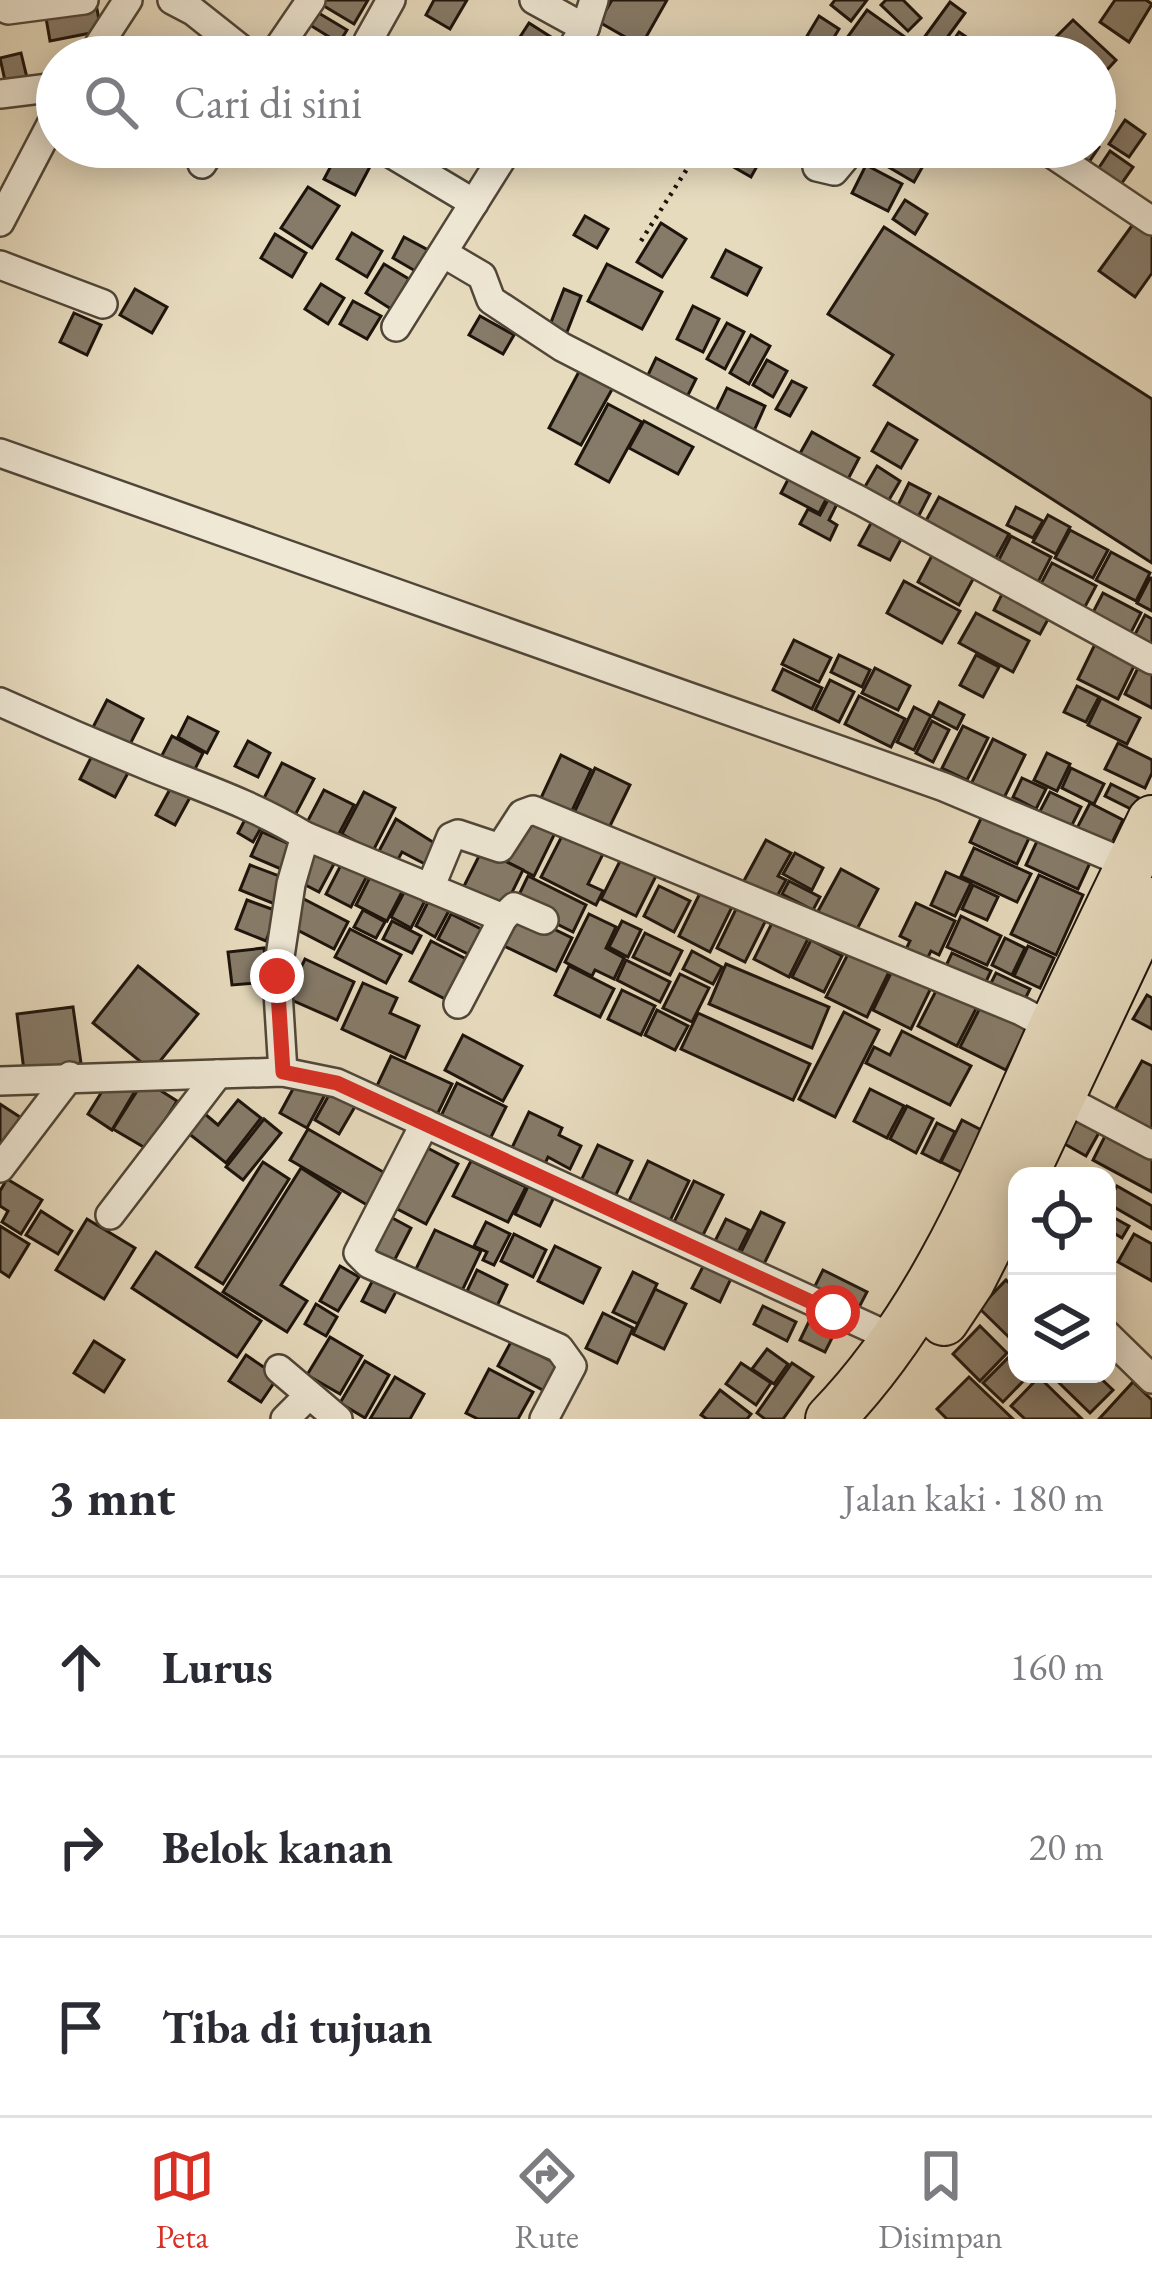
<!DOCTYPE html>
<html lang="id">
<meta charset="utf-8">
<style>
:root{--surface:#fff;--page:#f7f7f7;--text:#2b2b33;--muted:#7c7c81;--line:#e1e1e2;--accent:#d93025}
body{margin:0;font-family:"EB Garamond",serif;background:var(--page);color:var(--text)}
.controls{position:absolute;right:36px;bottom:36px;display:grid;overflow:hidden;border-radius:24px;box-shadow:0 6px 30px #0003}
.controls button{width:108px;height:108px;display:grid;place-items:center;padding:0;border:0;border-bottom:3px solid var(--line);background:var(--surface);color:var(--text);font:60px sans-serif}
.stop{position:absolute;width:36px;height:36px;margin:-27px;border:9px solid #d93025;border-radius:50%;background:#fff}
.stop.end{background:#d93025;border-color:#fff;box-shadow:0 3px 12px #0008}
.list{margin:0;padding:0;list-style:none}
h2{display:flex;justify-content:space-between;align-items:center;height:156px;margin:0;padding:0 48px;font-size:51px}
h2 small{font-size:39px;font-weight:400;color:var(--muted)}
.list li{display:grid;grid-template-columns:78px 1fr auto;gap:36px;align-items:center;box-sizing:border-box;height:180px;padding:0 48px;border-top:3px solid var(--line)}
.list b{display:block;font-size:45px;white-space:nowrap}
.list em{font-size:39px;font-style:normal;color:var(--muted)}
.icon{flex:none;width:66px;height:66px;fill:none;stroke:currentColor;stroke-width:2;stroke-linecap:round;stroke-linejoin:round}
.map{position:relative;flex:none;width:1152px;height:1419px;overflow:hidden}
.search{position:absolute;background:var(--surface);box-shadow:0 6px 30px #0003;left:36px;right:36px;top:36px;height:132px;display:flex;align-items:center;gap:30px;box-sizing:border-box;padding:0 42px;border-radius:66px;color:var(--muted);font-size:45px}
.sheet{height:696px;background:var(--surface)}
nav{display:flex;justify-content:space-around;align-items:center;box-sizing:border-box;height:168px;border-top:3px solid var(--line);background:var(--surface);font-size:33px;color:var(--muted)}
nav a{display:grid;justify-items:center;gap:6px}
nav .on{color:var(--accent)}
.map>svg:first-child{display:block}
.building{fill:#867b69;stroke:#1d140c;stroke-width:3}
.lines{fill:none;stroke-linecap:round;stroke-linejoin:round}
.minor-casing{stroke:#504638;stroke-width:32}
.trunk-casing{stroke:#1d140c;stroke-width:52}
.path{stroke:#1d140c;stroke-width:4.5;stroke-dasharray:3 6;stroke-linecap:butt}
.minor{stroke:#efe8d5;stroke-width:27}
.trunk{stroke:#e7dbbe;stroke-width:48}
.route{stroke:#d93025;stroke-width:15}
</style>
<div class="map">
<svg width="1152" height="1419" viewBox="0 0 1152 1419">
<rect width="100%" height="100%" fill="#e7dbbe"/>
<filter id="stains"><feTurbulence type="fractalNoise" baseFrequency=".00167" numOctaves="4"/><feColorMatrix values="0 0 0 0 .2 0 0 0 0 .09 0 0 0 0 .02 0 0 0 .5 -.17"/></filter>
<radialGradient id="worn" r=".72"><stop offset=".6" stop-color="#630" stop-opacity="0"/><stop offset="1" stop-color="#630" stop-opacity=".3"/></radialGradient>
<g class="building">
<polygon points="321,0 368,0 354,24 319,3"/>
<polygon points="434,0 467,0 450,29 426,15"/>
<polygon points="612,0 667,0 641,46 599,22"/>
<polygon points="835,0 867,0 851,21 831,5"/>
<polygon points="886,0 903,0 921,18 908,31 881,5"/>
<polygon points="1115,0 1146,0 1152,4 1129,42 1100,22"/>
<polygon points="950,2 965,13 933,57 924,57 915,50"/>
<polygon points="97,9 101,31 50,41 46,18"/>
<polygon points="867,10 905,37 891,57 864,57 844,42"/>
<polygon points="317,12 347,30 339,43 310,25"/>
<polygon points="819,16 839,29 827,49 807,36"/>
<polygon points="1073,20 1116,60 1095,83 1095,57 1067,57 1051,42"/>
<polygon points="529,23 562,44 554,57 509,54"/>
<polygon points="959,32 978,45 970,57 942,57"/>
<polygon points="1018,38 1029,50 1022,57 1011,57 1005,51"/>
<polygon points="21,53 29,86 7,90 0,58"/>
<polygon points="1095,100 1114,111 1099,136 1095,133"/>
<polygon points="1125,120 1145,134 1129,157 1109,144"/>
<polygon points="1095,144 1099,147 1085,168 1052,147"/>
<polygon points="341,147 352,147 374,159 355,195 324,179"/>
<polygon points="730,147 766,150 751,177 723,161"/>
<polygon points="880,147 894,147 924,164 914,182 873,158"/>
<polygon points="1110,151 1133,167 1117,190 1094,175"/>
<polygon points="866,165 902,184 888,211 852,193"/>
<polygon points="308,187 339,206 312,248 281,228"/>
<polygon points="905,200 927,214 915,234 893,219"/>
<polygon points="585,216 608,229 597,248 574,235"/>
<polygon points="1139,216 1152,226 1152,273 1135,297 1099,271"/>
<polygon points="661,223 686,239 662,277 637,262"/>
<polygon points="884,227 1152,399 1152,563 874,385 893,355 828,314"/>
<polygon points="352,233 382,251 367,277 337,259"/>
<polygon points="275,234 306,253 292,277 261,258"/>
<polygon points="404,237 428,250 417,272 393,258"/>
<polygon points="726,250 761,268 747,295 712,277"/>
<polygon points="384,264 409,279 391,309 366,293"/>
<polygon points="607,264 662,292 642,329 588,301"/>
<polygon points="321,284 344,298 328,324 305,309"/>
<polygon points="135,289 167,307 152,333 120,315"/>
<polygon points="564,289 581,296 565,337 548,330"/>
<polygon points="353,301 381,316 367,339 340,324"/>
<polygon points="693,306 719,319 703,352 677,339"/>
<polygon points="74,313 101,325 87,355 60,342"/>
<polygon points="480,316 514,335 503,354 469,335"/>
<polygon points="727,323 744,332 725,369 707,359"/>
<polygon points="751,335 770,346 749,384 730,373"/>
<polygon points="656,358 696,379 685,401 645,381"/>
<polygon points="767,360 787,371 773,397 753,385"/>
<polygon points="582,366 615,384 581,445 549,428"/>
<polygon points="792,381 806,388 790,416 776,409"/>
<polygon points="727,388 765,406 753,433 714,415"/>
<polygon points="608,404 642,422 609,482 576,464"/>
<polygon points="644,421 693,447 678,474 629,448"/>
<polygon points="888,423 917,440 901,468 872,451"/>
<polygon points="812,432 859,458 846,483 798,457"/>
<polygon points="877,466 900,481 886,505 863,490"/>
<polygon points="794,468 832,488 819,513 781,493"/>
<polygon points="909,483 930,494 917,519 896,509"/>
<polygon points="831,494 840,498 829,520 837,525 830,540 800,524 808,509 820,515"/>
<polygon points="939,497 1009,534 992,565 922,528"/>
<polygon points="1016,507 1043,521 1033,538 1007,525"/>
<polygon points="876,514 906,530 890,560 859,545"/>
<polygon points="1048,515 1070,527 1056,554 1033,542"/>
<polygon points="1070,530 1108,550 1093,578 1055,558"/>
<polygon points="1011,536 1051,557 1035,588 995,567"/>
<polygon points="936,548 978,570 959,605 918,582"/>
<polygon points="1111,552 1150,573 1136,601 1096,580"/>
<polygon points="1052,563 1096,586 1080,616 1036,593"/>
<polygon points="1150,578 1152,578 1152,611 1137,603"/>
<polygon points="904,581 960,611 942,643 887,613"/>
<polygon points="1005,588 1052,612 1040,634 994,610"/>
<polygon points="1103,593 1141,613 1126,642 1088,622"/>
<polygon points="976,613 1029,641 1013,672 959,643"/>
<polygon points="1145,615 1152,619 1152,653 1131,642"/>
<polygon points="1098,638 1138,658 1118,699 1078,679"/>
<polygon points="794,640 831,658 819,682 782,664"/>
<polygon points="839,655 870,670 862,687 831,672"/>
<polygon points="976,655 999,667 983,697 960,685"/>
<polygon points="1142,660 1152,664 1152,708 1125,694"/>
<polygon points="875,668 910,686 898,710 862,693"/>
<polygon points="783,669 822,688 812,709 773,690"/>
<polygon points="830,680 854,692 839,722 815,710"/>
<polygon points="1077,686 1099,697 1086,722 1064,712"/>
<polygon points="859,696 905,719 891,747 845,724"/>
<polygon points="1101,698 1140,718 1127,744 1088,725"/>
<polygon points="107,700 143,719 127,750 91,731"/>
<polygon points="939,702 964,715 957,729 932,716"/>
<polygon points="914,707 931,716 914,750 897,742"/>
<polygon points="188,717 218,732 207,753 178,737"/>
<polygon points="932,721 949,730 933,762 916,753"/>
<polygon points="963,726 988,738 967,780 942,768"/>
<polygon points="172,736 203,753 192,775 160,759"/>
<polygon points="993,739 1025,755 1003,800 971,784"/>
<polygon points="248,741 270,753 258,777 235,766"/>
<polygon points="1118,743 1152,760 1152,773 1145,788 1105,769"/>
<polygon points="94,752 129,771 115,797 80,779"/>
<polygon points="1047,753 1070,764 1057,791 1034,780"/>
<polygon points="561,755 591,770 570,815 540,800"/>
<polygon points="282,763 314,779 293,819 262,802"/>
<polygon points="595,768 630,785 607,832 573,815"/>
<polygon points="1071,768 1104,784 1094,804 1062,788"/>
<polygon points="1022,778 1046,789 1036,809 1013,797"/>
<polygon points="175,780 194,790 175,825 156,815"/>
<polygon points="1111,784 1139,798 1133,810 1105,796"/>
<polygon points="324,790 354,805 334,843 304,828"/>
<polygon points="364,792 395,808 373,851 342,834"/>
<polygon points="1050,792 1081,807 1070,829 1039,813"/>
<polygon points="1090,803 1123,820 1110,847 1076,830"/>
<polygon points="251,808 267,817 253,842 238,833"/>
<polygon points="983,814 1030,836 1017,864 970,842"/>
<polygon points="529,818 556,831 534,876 507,862"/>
<polygon points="396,819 436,844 425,864 402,852 396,863 378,853"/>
<polygon points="262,832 298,848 288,872 251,856"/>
<polygon points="564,832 604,852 588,884 603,891 596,905 541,877"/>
<polygon points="1038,839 1090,863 1078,889 1026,865"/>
<polygon points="766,840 791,853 778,876 786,880 771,907 739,890"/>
<polygon points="974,848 1031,874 1017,902 961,876"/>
<polygon points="482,850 523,870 501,915 460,894"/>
<polygon points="311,852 334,864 319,892 296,880"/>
<polygon points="795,853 823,868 812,890 783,874"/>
<polygon points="622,857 657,874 636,916 601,899"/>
<polygon points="344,859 369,872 351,907 326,894"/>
<polygon points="250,865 290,880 280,906 240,890"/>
<polygon points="841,869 878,889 855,933 817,913"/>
<polygon points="373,871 404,888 387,921 356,905"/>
<polygon points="946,872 971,883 955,916 931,905"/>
<polygon points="1039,875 1083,895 1056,955 1011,934"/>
<polygon points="528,876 586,905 573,932 515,903"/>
<polygon points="789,881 820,897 813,910 782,894"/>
<polygon points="409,883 429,893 411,928 391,917"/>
<polygon points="973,885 998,897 987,920 962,909"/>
<polygon points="659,886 690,901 674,932 644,916"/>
<polygon points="701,891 732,907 710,952 679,936"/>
<polygon points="433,892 453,903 435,937 416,926"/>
<polygon points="300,897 348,922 334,949 286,924"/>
<polygon points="247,900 277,911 266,941 236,929"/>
<polygon points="916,903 955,921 939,955 931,951 927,959 906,949 910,941 900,936"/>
<polygon points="738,905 766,920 745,962 717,948"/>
<polygon points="363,910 385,922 376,938 354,927"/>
<polygon points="519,912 572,938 556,971 502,945"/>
<polygon points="451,914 487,932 474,957 438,939"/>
<polygon points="589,914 616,927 606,948 624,958 614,979 595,970 592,976 565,962"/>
<polygon points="961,916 1001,936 987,965 947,947"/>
<polygon points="392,921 421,936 412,953 383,939"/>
<polygon points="622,921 641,930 628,957 609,947"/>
<polygon points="773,921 808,939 789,977 754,959"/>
<polygon points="350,929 401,955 386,983 335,957"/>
<polygon points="645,933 682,951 670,975 633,957"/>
<polygon points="1005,938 1025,948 1012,975 992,965"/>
<polygon points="811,940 842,956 824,992 792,977"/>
<polygon points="431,941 472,962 451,1002 410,981"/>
<polygon points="1028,946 1054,958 1040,988 1014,976"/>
<polygon points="264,948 268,982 232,985 228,952"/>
<polygon points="850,950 890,970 867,1017 826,997"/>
<polygon points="692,951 722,967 713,984 683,969"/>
<polygon points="952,953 991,971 983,988 944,970"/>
<polygon points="305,959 354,982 337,1020 287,998"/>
<polygon points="626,960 670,982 660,1002 617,980"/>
<polygon points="726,964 829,1007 812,1048 709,1004"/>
<polygon points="138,966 198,1014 152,1071 93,1023"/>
<polygon points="569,966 614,989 600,1017 555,995"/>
<polygon points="893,969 931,988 911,1029 873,1010"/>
<polygon points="996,973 1030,989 1022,1005 988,989"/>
<polygon points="680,974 709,988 692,1022 663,1008"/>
<polygon points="363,983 397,998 390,1013 419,1026 405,1058 342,1029"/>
<polygon points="940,983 979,1003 957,1046 918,1026"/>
<polygon points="622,990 655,1006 641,1035 608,1019"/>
<polygon points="1147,995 1152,998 1152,1029 1133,1019"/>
<polygon points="983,1002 1029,1025 1006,1070 960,1047"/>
<polygon points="73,1007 81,1063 24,1071 17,1014"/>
<polygon points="657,1010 688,1026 675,1050 645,1035"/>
<polygon points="844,1012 879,1030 835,1117 799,1099"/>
<polygon points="698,1013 810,1064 793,1100 681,1049"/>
<polygon points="902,1031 971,1066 950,1105 866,1063 874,1047 890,1055"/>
<polygon points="463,1035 522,1066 503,1101 445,1070"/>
<polygon points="391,1056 452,1084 434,1121 374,1092"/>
<polygon points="1142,1061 1152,1066 1152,1137 1112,1115"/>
<polygon points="300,1076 327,1091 307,1128 280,1113"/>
<polygon points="111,1077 135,1091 112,1130 88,1114"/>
<polygon points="144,1080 177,1101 147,1149 113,1129"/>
<polygon points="457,1083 506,1107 487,1145 438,1122"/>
<polygon points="335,1084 360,1098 339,1134 315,1120"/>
<polygon points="870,1089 904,1106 887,1138 854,1121"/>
<polygon points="238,1100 261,1118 226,1163 183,1129 199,1109 218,1125"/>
<polygon points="0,1104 26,1121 0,1163"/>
<polygon points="907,1106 933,1119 916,1153 890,1139"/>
<polygon points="1068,1111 1101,1129 1086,1156 1054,1138"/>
<polygon points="529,1112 562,1128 559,1135 581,1146 570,1169 548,1157 542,1170 509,1154"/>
<polygon points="264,1119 281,1133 243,1180 226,1167"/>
<polygon points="962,1120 991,1135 969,1176 941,1162"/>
<polygon points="937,1123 955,1132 940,1162 922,1153"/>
<polygon points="308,1129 392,1177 374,1209 290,1160"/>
<polygon points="1106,1134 1152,1158 1152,1192 1093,1160"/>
<polygon points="418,1143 458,1164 426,1224 386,1203"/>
<polygon points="598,1145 632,1161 611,1205 577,1189"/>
<polygon points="471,1161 526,1187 508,1222 453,1196"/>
<polygon points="648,1161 689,1181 667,1227 626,1207"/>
<polygon points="263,1162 289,1179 223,1284 196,1267"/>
<polygon points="301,1168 340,1193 281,1285 307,1301 287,1332 223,1292"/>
<polygon points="7,1179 42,1200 21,1234 2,1222 8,1211 0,1206 0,1191"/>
<polygon points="694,1181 723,1195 700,1241 671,1228"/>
<polygon points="530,1182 555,1195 540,1226 515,1214"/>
<polygon points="1117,1186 1152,1206 1152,1229 1107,1203"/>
<polygon points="41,1211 72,1231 58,1254 26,1235"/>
<polygon points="761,1212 784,1223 762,1268 739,1256"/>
<polygon points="385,1214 411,1228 393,1263 366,1249"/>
<polygon points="1107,1214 1129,1226 1122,1238 1107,1229"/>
<polygon points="87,1219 135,1248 104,1299 56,1270"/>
<polygon points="726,1219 749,1230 737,1254 714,1243"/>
<polygon points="486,1222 510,1234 494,1265 483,1260 487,1252 474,1246"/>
<polygon points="0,1226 29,1244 9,1277 0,1271"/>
<polygon points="435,1230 481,1251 459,1297 413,1275"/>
<polygon points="514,1234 546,1250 533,1277 501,1261"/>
<polygon points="1134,1234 1152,1244 1152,1281 1118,1262"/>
<polygon points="555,1246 600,1268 583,1303 538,1281"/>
<polygon points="156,1252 261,1321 237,1357 132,1288"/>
<polygon points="708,1257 735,1270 720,1302 692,1288"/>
<polygon points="340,1266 359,1277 338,1311 320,1301"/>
<polygon points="477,1270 507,1285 497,1306 467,1291"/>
<polygon points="823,1270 867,1292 854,1317 810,1296"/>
<polygon points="633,1272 657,1284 638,1324 613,1312"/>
<polygon points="375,1276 398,1288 385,1312 362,1301"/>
<polygon points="1006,1280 1017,1291 1017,1345 979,1308"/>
<polygon points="655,1289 686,1304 664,1349 633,1334"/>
<polygon points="316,1304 337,1317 326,1336 305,1324"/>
<polygon points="763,1306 796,1322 787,1341 754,1324"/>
<polygon points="814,1311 839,1324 825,1352 800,1340"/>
<polygon points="603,1313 633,1328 617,1363 586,1348"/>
<polygon points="980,1326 1007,1353 980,1381 953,1354"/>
<polygon points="330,1337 362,1356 340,1394 307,1375"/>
<polygon points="512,1340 564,1368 550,1394 498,1366"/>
<polygon points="94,1341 124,1360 104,1392 74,1373"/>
<polygon points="767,1349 788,1364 774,1384 752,1369"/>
<polygon points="1014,1352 1017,1374 1030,1374 1003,1402 983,1383"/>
<polygon points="246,1355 278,1377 261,1402 229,1381"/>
<polygon points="365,1361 389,1375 365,1418 340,1403"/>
<polygon points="741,1363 771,1383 756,1405 726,1384"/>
<polygon points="792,1363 813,1377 783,1419 765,1419 757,1413"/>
<polygon points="489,1369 533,1392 518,1419 478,1419 466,1413"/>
<polygon points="1050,1374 1096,1374 1113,1390 1090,1413"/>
<polygon points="395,1377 424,1394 410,1419 370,1419"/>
<polygon points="969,1377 1013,1419 947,1419 937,1409"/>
<polygon points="1039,1377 1082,1419 1025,1419 1011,1406"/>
<polygon points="1133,1382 1152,1400 1152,1419 1099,1419"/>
<polygon points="720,1390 751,1414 747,1419 707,1419 701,1415"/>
</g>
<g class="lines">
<defs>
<g id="minor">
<polyline points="172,0 193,11 251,57"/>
<polyline points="534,0 585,28"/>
<polyline points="0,6 8,10 84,0"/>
<polyline points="368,41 391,0"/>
<polyline points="91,57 128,0"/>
<polyline points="272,57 311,0"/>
<polyline points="566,57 585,28 594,0"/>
<polyline points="0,94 57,87"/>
<polyline points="380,147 474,203"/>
<polyline points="1042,147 1152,221"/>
<polyline points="202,164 213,147"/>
<polyline points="817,167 834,171 854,147"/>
<polyline points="0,222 57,113"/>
<polyline points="443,253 482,276 491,300 562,347 861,501 1152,660"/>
<polyline points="0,265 103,304"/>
<polyline points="396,327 509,147"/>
<polyline points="0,453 944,787 1130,865"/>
<path d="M0,702C51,725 102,747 153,768C206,789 256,806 305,836"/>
<polyline points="430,888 451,837 458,834 500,848 522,814 533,810 1021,1011 1053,1028"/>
<polyline points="503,918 514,907 544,920"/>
<polyline points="283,1072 277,976 291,884 305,836 503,918 458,1004"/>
<polyline points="0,1081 283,1072 337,1083 897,1340"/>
<polyline points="1061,1097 1152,1145"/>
<polyline points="425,1123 358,1253 369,1264 559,1348 572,1366 544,1419"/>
<polyline points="0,1168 70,1076"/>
<polyline points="110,1215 218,1074"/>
<polyline points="1107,1335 1152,1379"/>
<polyline points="279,1369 338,1419"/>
<polyline points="285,1419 309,1395"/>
</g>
<g id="trunk">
<polyline points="1023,1176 1152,902"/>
<polyline points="944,1321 970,1282 1017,1189"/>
<path d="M830,1419C932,1314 986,1177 1045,1045C1079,970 1116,895 1152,820"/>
</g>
</defs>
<use href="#minor" class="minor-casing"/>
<use href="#trunk" class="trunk-casing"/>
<g class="path">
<polyline points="609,42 635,57"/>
<polyline points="781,147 796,156"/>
<polyline points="641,241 701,147"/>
</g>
<use href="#minor" class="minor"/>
<use href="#trunk" class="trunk"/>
</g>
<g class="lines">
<polyline class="route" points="277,976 283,1072 337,1083 833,1312"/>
</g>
<rect width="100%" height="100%" filter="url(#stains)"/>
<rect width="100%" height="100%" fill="url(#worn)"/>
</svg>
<div class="controls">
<button><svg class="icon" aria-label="locate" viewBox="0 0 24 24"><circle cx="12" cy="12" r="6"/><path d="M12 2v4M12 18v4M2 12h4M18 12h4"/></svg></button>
<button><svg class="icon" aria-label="layers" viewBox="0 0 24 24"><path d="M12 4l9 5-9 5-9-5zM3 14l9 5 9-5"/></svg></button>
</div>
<div class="stop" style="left:833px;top:1312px"></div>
<div class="stop end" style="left:277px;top:976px"></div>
<div class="search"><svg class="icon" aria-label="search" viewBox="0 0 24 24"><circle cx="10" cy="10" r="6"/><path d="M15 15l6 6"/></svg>Cari di sini</div>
</div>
<section class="sheet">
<h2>3 mnt<small>Jalan kaki · 180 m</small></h2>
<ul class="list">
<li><svg class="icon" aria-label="ahead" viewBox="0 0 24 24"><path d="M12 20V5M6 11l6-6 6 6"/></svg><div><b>Lurus</b></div><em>160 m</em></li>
<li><svg class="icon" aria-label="right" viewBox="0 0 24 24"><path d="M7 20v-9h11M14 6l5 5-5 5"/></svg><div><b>Belok kanan</b></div><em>20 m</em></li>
<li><svg class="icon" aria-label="arrive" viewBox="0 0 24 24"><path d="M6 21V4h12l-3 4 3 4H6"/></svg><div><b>Tiba di tujuan</b></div></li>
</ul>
</section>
<nav>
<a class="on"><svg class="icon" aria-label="map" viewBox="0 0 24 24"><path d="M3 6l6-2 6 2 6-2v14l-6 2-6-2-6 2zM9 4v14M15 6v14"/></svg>Peta</a>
<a><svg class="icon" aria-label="directions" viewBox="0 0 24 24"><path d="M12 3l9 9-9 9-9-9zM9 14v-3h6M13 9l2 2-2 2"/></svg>Rute</a>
<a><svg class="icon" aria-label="saved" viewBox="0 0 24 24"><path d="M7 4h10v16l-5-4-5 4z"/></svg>Disimpan</a>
</nav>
